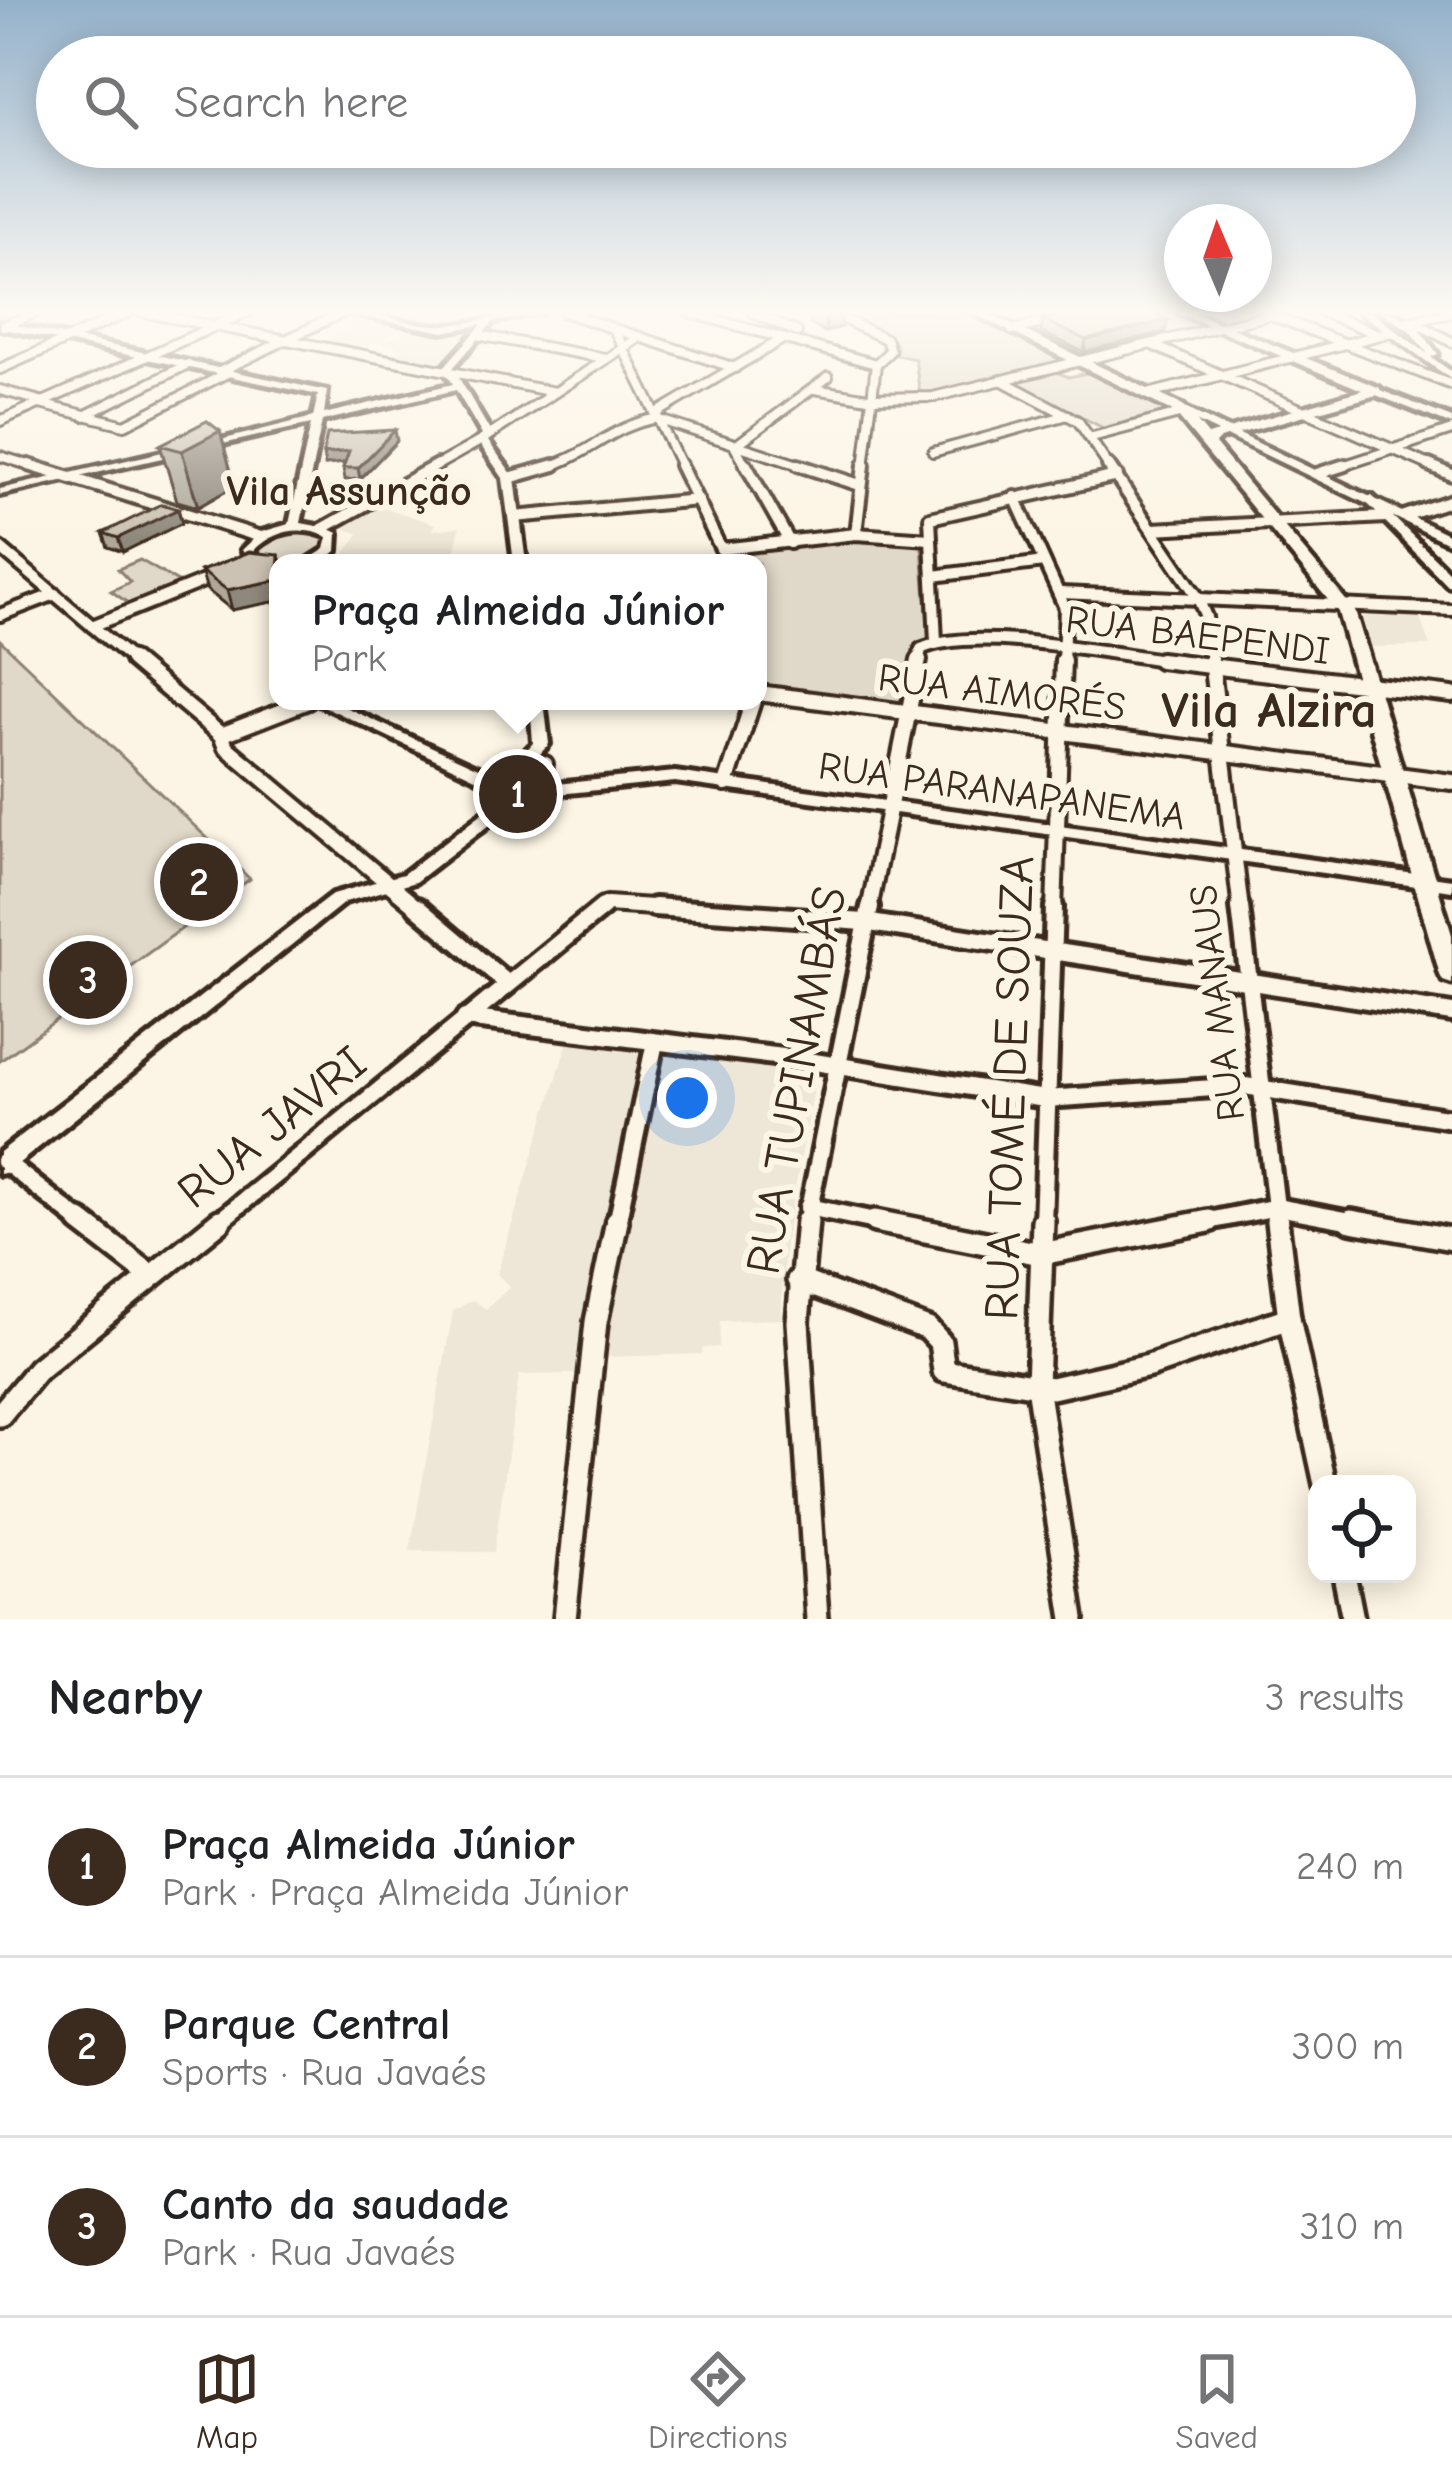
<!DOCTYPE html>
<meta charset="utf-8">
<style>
:root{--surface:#fff;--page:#f6f6f6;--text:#202124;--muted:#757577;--line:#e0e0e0;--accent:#3b2a1e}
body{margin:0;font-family:"Comic Neue",sans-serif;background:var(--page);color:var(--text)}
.controls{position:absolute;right:36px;bottom:36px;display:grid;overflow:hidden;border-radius:24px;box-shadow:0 6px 30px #0003}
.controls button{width:108px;height:108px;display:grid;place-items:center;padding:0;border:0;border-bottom:3px solid var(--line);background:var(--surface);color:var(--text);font:60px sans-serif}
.compass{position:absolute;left:1164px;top:204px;width:108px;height:108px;border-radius:50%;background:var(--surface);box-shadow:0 6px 30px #0003;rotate:358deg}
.you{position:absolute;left:687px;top:1098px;width:42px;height:42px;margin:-30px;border:9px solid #fff;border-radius:50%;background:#1a73e8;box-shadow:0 0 0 18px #1a73e833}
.badge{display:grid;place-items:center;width:78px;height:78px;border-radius:50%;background:var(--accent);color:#fff;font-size:39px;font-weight:700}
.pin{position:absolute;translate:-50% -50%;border:6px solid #fff;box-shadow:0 3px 12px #0006}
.popup{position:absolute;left:269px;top:554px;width:498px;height:156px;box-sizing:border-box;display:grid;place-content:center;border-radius:24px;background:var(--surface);filter:drop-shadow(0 3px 9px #0005);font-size:39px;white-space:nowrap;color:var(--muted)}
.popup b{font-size:45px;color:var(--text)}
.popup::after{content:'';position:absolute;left:50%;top:100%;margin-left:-24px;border:24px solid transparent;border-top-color:var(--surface)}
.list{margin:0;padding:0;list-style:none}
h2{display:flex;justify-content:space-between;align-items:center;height:156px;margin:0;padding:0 48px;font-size:51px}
h2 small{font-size:39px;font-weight:400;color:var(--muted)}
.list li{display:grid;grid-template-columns:78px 1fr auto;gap:36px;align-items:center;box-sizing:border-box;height:180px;padding:0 48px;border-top:3px solid var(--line)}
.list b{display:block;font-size:45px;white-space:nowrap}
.list p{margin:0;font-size:39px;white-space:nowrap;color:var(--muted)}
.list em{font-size:39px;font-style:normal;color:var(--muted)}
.icon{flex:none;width:66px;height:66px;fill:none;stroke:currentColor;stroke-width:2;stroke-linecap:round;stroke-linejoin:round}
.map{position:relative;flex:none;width:1452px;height:1619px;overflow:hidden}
.search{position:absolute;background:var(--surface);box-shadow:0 6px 30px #0003;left:36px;right:36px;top:36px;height:132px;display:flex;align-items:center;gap:30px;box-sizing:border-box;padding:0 42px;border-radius:66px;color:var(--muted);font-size:45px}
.sheet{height:696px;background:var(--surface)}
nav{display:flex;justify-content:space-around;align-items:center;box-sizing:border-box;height:168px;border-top:3px solid var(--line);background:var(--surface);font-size:33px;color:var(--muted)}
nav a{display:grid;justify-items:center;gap:6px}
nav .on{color:var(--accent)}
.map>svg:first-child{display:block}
.built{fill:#eee6d6}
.green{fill:#e0d8c8;stroke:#8e8173;stroke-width:3}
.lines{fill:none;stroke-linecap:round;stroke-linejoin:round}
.minor-far4-casing{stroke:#3b2a1e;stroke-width:14}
.minor-far3-casing{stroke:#3b2a1e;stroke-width:18}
.minor-far2-casing{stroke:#3b2a1e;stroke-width:22}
.minor-far1-casing{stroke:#3b2a1e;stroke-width:26}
.minor-casing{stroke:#3b2a1e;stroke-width:30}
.tertiary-casing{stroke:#3b2a1e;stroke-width:10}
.secondary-casing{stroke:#3b2a1e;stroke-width:9}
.primary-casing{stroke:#3b2a1e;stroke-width:9}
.minor-far4{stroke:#fcf5e5;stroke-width:8}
.minor-far3{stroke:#fcf5e5;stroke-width:10}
.minor-far2{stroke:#fcf5e5;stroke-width:14}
.minor-far1{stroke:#fcf5e5;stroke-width:16}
.minor{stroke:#fcf5e5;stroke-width:21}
.tertiary{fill:#fcf5e5;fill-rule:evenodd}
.secondary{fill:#fcf5e5;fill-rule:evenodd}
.primary{fill:#fcf5e5;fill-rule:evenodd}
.wall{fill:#afa79a;stroke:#3b2a1e;stroke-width:3}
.shaded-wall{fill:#8f887d;stroke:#3b2a1e;stroke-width:3}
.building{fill:#ccc2b3;stroke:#3b2a1e;stroke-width:3}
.labels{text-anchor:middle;stroke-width:12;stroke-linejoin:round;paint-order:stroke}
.street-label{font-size:39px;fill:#3b2a1e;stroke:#fcf5e5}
.far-district-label{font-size:42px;font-weight:bold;fill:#3b2a1e;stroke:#fcf5e5}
.near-street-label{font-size:48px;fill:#3b2a1e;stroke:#fcf5e5}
.district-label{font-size:51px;font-weight:bold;fill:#3b2a1e;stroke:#fcf5e5}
</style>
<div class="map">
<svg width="1452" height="1619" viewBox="0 0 1452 1619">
<rect width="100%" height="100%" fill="#fcf5e5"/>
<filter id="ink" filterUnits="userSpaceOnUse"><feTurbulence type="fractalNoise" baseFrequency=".00833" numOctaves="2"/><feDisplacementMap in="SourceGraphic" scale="24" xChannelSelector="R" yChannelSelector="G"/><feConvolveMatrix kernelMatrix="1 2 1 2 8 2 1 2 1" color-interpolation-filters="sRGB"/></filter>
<g filter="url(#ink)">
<g class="built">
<polygon points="346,316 404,326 385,339 388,340 412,328 439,332 483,325 436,366 390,357 404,348 373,342 357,351 318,344 353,327 332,321"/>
<polygon points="377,505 435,524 433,530 460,527 452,563 338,563 359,534 340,526"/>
<polygon points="1419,616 1430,646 1370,647 1363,617"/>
<polygon points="568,1040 639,1053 576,1374 519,1375 494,1552 410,1551 453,1311 473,1300 486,1309 510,1287 497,1274"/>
<polygon points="667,1052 817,1073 785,1241 781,1319 720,1321 719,1347 703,1348 702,1354 604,1357 662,1054"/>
</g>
<g class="green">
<polygon points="838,312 967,312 1066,360 920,395 915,359 893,354 897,349 892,338"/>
<polygon points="1053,371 1069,377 1091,372 1169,411 1103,428 1013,381"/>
<path d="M295,530L322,534L328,546C306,565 283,566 258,553L261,544Z"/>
<polygon points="859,539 922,546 929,638 915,648 901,700 895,703 758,688 758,563 660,563"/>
<polygon points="140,560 183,585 131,605 111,591 130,582 118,569"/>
<polygon points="0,640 250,879 0,1061"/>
</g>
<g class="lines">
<defs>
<g id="minor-far4">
<polyline points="142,312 555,392"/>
<polyline points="563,312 735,368"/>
<polyline points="688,312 876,364"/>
<polyline points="752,312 797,332"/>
<polyline points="828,312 886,339 890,351 876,364"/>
<polyline points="1263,312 1452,385"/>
<polyline points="1322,312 1378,334"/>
<polyline points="1406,322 1451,313"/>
<polyline points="1414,322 1452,342"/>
<polyline points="4,326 36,312"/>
<polyline points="614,329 682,468"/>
<polyline points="1012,330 1090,312"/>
<polyline points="478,335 604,358"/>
<polyline points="1150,344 1436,468"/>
<polyline points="0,369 129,312"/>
<polyline points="221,371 344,312"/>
<polyline points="1001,380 1078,421 1110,468"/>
<polyline points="815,389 868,398 933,397 1269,315"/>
<polyline points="0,390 44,402"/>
<polyline points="1148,394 1392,332"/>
<polyline points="40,404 125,425 229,372"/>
<polyline points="657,413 781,340"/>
<polyline points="84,416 188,364"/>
<polyline points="660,420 808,468"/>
<polyline points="0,421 247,312"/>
<polyline points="488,436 640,337"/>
<polyline points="1092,437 1183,413"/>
<polyline points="933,452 1068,415"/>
<polyline points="0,456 38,468"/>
<polyline points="432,468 482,440"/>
<path d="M545,468C588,456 612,425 659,418"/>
<polyline points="747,468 735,446 828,377"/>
<polyline points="864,468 876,364"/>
<polyline points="1336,468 1452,430"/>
</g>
<g id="minor-far3">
<polyline points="29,465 261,537"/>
<polyline points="680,465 721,549 856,534 930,539"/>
<polyline points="746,465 790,543"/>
<polyline points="798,465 860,485"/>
<polyline points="1108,465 1197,596 1206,617 1211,663"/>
<polyline points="1429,465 1452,475"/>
<polyline points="1317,474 1345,465"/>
<polyline points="509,478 555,465"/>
<polyline points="1015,497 1065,608 1063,663"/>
<polyline points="1404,516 1452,500"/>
<polyline points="514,517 698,500"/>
<polyline points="322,529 437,465"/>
<polyline points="1152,529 1386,517"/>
<polyline points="856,534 864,465"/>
<polyline points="0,548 136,663"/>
<polyline points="934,576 1044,562"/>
<polyline points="1061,593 1452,610"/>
<polyline points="0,615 55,594"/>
<polyline points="92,626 221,574"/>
<polyline points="936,642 930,518 1117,476"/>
<path d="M918,663L921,649C974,624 1123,656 1185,663"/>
</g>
<g id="minor-far2">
<polyline points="132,660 221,735 226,747 420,910"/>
<polyline points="1160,660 1452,695"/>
<polyline points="1211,660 1241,910"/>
<polyline points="758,693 1452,782"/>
<polyline points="221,735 308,701"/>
<polyline points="530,758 545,764 542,788"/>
<polyline points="726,784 753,701"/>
<polyline points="599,910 607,904 697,910"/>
<polyline points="869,910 919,660"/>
<polyline points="1054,910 1063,660"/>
</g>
<g id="minor-far1">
<polyline points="417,907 507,983"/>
<polyline points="654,907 864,922 1452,1013"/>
<polyline points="1240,907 1278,1224"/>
<polyline points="465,1018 783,1057 1045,1099 1245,1086 1452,1119"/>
<polyline points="4,1161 84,1224"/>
<polyline points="808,1207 890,1224"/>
<polyline points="216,1224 603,907"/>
<polyline points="617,1224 655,1042"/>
<polyline points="806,1224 870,907"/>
<polyline points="1043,1224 1054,907"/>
<polyline points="1194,1224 1277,1207 1367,1224"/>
</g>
<g id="minor">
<polyline points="80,1221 150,1275"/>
<polyline points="807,1221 798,1322 817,1619"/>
<polyline points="875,1221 1041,1254 1209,1221"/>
<polyline points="1043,1221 1037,1386 1073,1619"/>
<polyline points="1277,1221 1289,1318 1325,1484"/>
<polyline points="1351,1221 1452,1239"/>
<polyline points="798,1280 928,1329 940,1342 944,1371 1052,1388 1149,1366 1289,1318"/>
<polyline points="0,1415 38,1369 220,1221"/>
<polyline points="1344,1574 1353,1619"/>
<polyline points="565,1619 596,1322 617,1221"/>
</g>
<g id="tertiary">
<path d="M487,319L494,321L453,368L493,436L488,441L515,478L526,563H514L503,478L477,440L482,435L456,390L322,421L301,523L328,528L338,533L337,551L318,563H303L325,549L328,537C301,525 275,530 254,550L260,559L278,563V571L251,565L242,550L261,532L289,524L311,424L205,448L200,445L313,417L318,395L0,328V322L327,391L324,414L453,384L443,368Z"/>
<polygon points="1375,388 1452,418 1452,425 1371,393 1370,391"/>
<polygon points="180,448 185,451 184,453 0,495 0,489"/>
<polygon points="1364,496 1372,496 1452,575 1452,586 1447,585 1364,500"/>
<path d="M313,701H332L500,778L533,743L530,701H544L549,744L520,776L533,775L546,785L675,772L1452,879V891L675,782L549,795L541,809L515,816L504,813L415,882L345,902L8,1172L0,1174V1152L333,894L403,874L489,808L484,794L490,785ZM524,785L534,791L529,801L515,805L502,801L500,794L504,790Z"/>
</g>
<g id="secondary">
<path d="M343,312C378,312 416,327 447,325C479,323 509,312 542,312L444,332Z"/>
<path d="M1359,312H1371L1428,354L1409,330L1382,312C1409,312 1423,334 1438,354L1431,357L1452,372V380Z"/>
<polygon points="1175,407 1183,407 1452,536 1452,545 1175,411"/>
</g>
<polygon id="primary" points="970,312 985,312 1184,406 1208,435 1362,390 1176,312 1192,312 1380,388 1380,394 1220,439 1215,444 1355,611 1452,935 1452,984 1443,981 1440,975 1338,612 1174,412"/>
</defs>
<use href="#minor-far4" class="minor-far4-casing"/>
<use href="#minor-far3" class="minor-far3-casing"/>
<use href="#minor-far2" class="minor-far2-casing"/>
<use href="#minor-far1" class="minor-far1-casing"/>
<use href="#minor" class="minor-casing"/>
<use href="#tertiary" class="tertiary-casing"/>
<use href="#secondary" class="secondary-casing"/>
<use href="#primary" class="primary-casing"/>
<use href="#minor-far4" class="minor-far4"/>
<use href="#minor-far3" class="minor-far3"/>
<use href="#minor-far2" class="minor-far2"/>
<use href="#minor-far1" class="minor-far1"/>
<use href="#minor" class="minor"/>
<use href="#tertiary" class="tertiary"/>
<use href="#secondary" class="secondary"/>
<use href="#primary" class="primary"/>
</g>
<g class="wall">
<polygon points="810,312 842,312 841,327 825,332 810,324"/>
<polygon points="1043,320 1165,332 1084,352 1041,332"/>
<polygon points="207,421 235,486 198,507 177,501 160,445"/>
<polygon points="397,441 360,479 345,480 343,468 345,463 325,465"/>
<polygon points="178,509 182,523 123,552 108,547 103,533"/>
<polygon points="279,555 281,563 278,563 232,610 207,590 201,571"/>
</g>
<g class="shaded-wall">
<polygon points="826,312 842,312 841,327 825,332"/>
<polygon points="1168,320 1165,332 1084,352 1086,340"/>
<polygon points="395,430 397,441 360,479 358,468"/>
<polygon points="220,431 235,486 198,507 182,451"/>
<polygon points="349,451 351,462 325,465 323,454"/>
<polygon points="178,509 182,523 123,552 118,538"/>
<polygon points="278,580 278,601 232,610 227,590"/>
</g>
<g class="building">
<polygon points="1074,312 1149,312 1168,320 1086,340 1043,320"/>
<polygon points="207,421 220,431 182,451 160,445"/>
<polygon points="395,430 358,468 343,468 349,451 323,454 327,434"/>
<polygon points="162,504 178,509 118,538 103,533"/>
<polygon points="249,552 279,555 278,580 227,590 201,571"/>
</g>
</g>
<linearGradient id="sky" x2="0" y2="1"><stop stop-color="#94b1ca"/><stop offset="0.58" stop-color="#fefaf3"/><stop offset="1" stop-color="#fefaf3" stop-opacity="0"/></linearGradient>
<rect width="1452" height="539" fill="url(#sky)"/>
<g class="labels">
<g class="street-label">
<text transform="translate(1198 634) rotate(7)" y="14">RUA BAEPENDI</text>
<text transform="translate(1002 691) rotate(7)" y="14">RUA AIMORÉS</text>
<text transform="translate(1002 790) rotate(8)" y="14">RUA PARANAPANEMA</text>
<text transform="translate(1216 1003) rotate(-97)" y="14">RUA MANAUS</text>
</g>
<g class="far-district-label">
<text x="349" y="505">Vila Assunção</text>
</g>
<g class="near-street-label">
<text transform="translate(795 1080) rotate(-80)" y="17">RUA TUPINAMBÁS</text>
<text transform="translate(1008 1088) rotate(-88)" y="17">RUA TOMÉ DE SOUZA</text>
<text transform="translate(271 1126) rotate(-39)" y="17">RUA JAVRI</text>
</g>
<g class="district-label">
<text x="1269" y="727">Vila Alzira</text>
</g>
</g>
</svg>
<div class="controls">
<button><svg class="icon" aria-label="locate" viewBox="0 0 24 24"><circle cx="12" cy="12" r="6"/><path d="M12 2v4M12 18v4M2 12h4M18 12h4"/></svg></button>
</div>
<svg class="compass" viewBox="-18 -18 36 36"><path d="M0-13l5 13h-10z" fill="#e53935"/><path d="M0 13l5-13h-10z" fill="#757577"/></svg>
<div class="you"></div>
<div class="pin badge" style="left:518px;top:794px">1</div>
<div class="popup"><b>Praça Almeida Júnior</b>Park</div>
<div class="pin badge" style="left:199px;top:882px">2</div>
<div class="pin badge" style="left:88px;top:980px">3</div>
<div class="search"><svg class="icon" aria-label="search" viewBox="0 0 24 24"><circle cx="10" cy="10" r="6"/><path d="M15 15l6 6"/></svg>Search here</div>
</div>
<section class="sheet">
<h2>Nearby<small>3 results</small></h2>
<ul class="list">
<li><span class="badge">1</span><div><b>Praça Almeida Júnior</b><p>Park · Praça Almeida Júnior</p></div><em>240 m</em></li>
<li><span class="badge">2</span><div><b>Parque Central</b><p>Sports · Rua Javaés</p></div><em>300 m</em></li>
<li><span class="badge">3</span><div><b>Canto da saudade</b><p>Park · Rua Javaés</p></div><em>310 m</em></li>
</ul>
</section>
<nav>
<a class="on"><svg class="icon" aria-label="map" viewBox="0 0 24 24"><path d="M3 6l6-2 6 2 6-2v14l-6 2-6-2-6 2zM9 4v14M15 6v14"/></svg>Map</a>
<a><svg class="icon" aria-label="directions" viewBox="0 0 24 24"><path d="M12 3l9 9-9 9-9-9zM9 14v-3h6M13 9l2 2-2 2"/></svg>Directions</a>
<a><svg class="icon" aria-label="saved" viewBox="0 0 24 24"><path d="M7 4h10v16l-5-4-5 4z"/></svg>Saved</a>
</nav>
